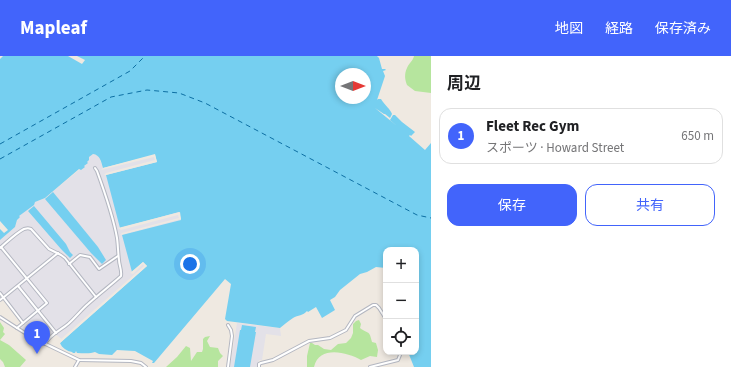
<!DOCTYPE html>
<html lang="ja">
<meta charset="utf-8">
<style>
:root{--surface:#fff;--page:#f6f6f6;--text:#202124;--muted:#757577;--line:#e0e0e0;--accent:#4264fb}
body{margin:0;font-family:"Source Sans 3","Noto Sans JP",sans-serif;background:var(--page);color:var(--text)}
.controls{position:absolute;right:12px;bottom:12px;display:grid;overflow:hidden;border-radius:8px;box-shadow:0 2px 6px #0003}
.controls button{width:36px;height:36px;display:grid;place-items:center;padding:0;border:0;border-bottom:1px solid var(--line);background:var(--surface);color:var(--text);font:20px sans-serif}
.compass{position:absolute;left:335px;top:12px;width:36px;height:36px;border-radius:50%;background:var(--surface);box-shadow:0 2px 6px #0003;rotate:90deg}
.you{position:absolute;left:190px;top:208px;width:14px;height:14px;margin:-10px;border:3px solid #fff;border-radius:50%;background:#1a73e8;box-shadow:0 0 0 6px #1a73e833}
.badge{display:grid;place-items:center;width:26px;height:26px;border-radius:50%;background:var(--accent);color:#fff;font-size:13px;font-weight:700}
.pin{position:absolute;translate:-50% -33px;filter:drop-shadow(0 1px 2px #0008)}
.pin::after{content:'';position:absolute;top:21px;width:14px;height:12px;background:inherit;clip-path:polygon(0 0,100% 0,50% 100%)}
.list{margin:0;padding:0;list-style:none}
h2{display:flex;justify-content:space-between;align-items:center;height:52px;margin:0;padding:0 16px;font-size:17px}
h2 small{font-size:13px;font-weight:400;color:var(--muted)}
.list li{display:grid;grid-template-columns:26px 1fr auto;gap:12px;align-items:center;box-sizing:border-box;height:56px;margin:0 8px 8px;padding:0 8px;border:1px solid var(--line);border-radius:12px}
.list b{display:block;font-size:15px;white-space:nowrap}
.list p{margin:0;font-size:13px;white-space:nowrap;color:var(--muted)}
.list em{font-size:13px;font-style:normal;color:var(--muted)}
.actions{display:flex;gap:8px;padding:12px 16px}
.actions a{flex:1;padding:9px 0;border:1px solid var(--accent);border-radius:12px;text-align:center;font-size:14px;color:var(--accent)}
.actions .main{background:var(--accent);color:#fff}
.icon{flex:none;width:22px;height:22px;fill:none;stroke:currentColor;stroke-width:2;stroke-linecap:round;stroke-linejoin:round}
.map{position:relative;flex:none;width:431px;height:311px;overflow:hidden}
header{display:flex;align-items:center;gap:24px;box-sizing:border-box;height:56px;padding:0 20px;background:var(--accent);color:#fff}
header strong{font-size:19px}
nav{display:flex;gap:22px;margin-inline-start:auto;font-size:14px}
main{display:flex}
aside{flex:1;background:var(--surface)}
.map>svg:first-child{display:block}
.industrial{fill:#e3e1e8}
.green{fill:#b6e59e}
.water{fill:#75cff0;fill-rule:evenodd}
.pier{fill:#efe9e1}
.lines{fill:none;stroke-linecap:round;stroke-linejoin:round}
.ferry{stroke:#0d6fa3;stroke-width:1;stroke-dasharray:5 4;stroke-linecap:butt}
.minor-casing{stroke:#b4b7c1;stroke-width:4}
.minor{stroke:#fff;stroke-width:2}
</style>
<header>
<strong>Mapleaf</strong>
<nav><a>地図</a><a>経路</a><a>保存済み</a></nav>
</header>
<main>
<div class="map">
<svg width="431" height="311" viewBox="0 0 431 311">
<rect width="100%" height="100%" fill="#efe9e1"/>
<g class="industrial">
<polygon points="93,98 96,99 99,101 103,112 155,98 180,156 181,163 130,207 132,216 143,206 147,210 63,284 54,277 43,284 20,272 25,268 0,235 0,184 15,171 19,160 35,146 45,142 84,110 87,106 89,101"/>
<polygon points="237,267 280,272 281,280 266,278 262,304 259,304 258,311 230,311"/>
</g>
<g class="green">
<path d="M414,0H431V37L415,35L407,29C405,24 404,18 407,12C409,7 413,5 414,0Z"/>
<path d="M359,264L361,268L360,272C369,279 369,273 372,286L376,287L378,294L377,301L370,300L361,304C347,296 319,289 314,311H307V300L310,287H312L315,289H318L324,293L331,294L338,288L346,287L351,282L353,277V268L356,265Z"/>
<polygon points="0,266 4,272 3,276 5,278 0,284 9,289 26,304 20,311 5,311 3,306 0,303"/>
<polygon points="210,280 207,285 210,291 218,292 220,297 223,300 218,305 218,311 166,311 177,301 186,290 190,292 191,305 197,296 202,296 203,293 203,283 205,281"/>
</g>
<g class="water">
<path d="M3,0H68L82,8L85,4L77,0H377L379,2L382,13H385L386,14L383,15L385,20L377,44L378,43H381C384,48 391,54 392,58L390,62L385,58H384L375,52L397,70L390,64L393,59H395L402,66L415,76L411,80L410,79L409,80L425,94L431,87V311H414L408,296H416V194H386V212L376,211L367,216L360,218L340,234L335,241L330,244L335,254L322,262L316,251L308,256L307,255C303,260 298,259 293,262C288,265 284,269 280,272L227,265L225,263L231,228L225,223L154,307H152L153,305L135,295L117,294L112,299L99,298L95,296C90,298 83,297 77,297L76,295L75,297H73L72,296C67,295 62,292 60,287L147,210L143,206L132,216L122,179L181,164L179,156L120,172L106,119L157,106L155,99L103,112C101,105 100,99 93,98L89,101V104L87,106L88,107L84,110L85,111L81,114L79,113L45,142L35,146L34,149L19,160L20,161L17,164L15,171L0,184V173L4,177L8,174L0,165V3ZM341,18H365V42H341Z"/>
<polygon points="53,136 98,191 106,204 102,208 91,197 45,143"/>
<polygon points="34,150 66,188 70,196 73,199 70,202 61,193 28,155"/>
<polygon points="242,269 256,271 255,276 256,276 250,311 234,311 240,274 241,274"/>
</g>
<g class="pier">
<polygon points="155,98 157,106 106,119 104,119 106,117 155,104 154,101 101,114 103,112"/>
<polygon points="180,156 181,163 120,179 122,177 179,162 178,159 121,174 118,172"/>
<polygon points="143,206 147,210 60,287 60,285 61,283 144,210 143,208 133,218 130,217"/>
</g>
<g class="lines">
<g class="ferry">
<polyline points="0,88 130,15 145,0"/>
<polyline points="0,103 111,41 147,34 179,37 205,47 417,159 431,162"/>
</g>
<defs>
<g id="minor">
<polyline points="1,191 47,247 17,272"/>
<path d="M0,192C7,186 16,177 24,173C28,172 28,172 31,173L49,193L61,199L65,202L96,241"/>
<polyline points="69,208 80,199 90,201 99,213 118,200"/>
<polyline points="18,230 56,277"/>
<polyline points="0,237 23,267"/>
<polyline points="0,244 4,241 58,197"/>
<polyline points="0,261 17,272 33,282 79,304 131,305 141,307 146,311"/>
<polyline points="228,269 231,274 232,280 228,311"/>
<path d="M45,288C49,279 61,274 68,268C75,262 81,254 88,248C99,238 111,229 121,220C122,214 119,209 119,204C118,197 118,189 117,182C113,159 105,137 97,115L95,112"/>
<polyline points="75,311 79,304"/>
<polyline points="259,311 259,308 261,307 273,304 309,285 330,282 346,274 355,260 373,249 376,249 379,252 386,263"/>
<polyline points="370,311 398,304 400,299 400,296"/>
</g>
</defs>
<use href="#minor" class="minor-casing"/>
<use href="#minor" class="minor"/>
</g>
</svg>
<div class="controls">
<button>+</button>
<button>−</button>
<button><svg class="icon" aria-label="locate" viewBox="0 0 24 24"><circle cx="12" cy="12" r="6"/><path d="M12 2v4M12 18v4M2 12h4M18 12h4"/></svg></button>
</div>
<svg class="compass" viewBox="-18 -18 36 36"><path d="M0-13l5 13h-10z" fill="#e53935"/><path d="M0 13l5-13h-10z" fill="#757577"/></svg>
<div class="you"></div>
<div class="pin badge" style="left:37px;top:298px">1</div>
</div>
<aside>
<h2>周辺<small></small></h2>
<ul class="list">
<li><span class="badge">1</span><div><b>Fleet Rec Gym</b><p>スポーツ · Howard Street</p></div><em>650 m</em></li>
</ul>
<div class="actions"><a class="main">保存</a><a>共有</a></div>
</aside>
</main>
